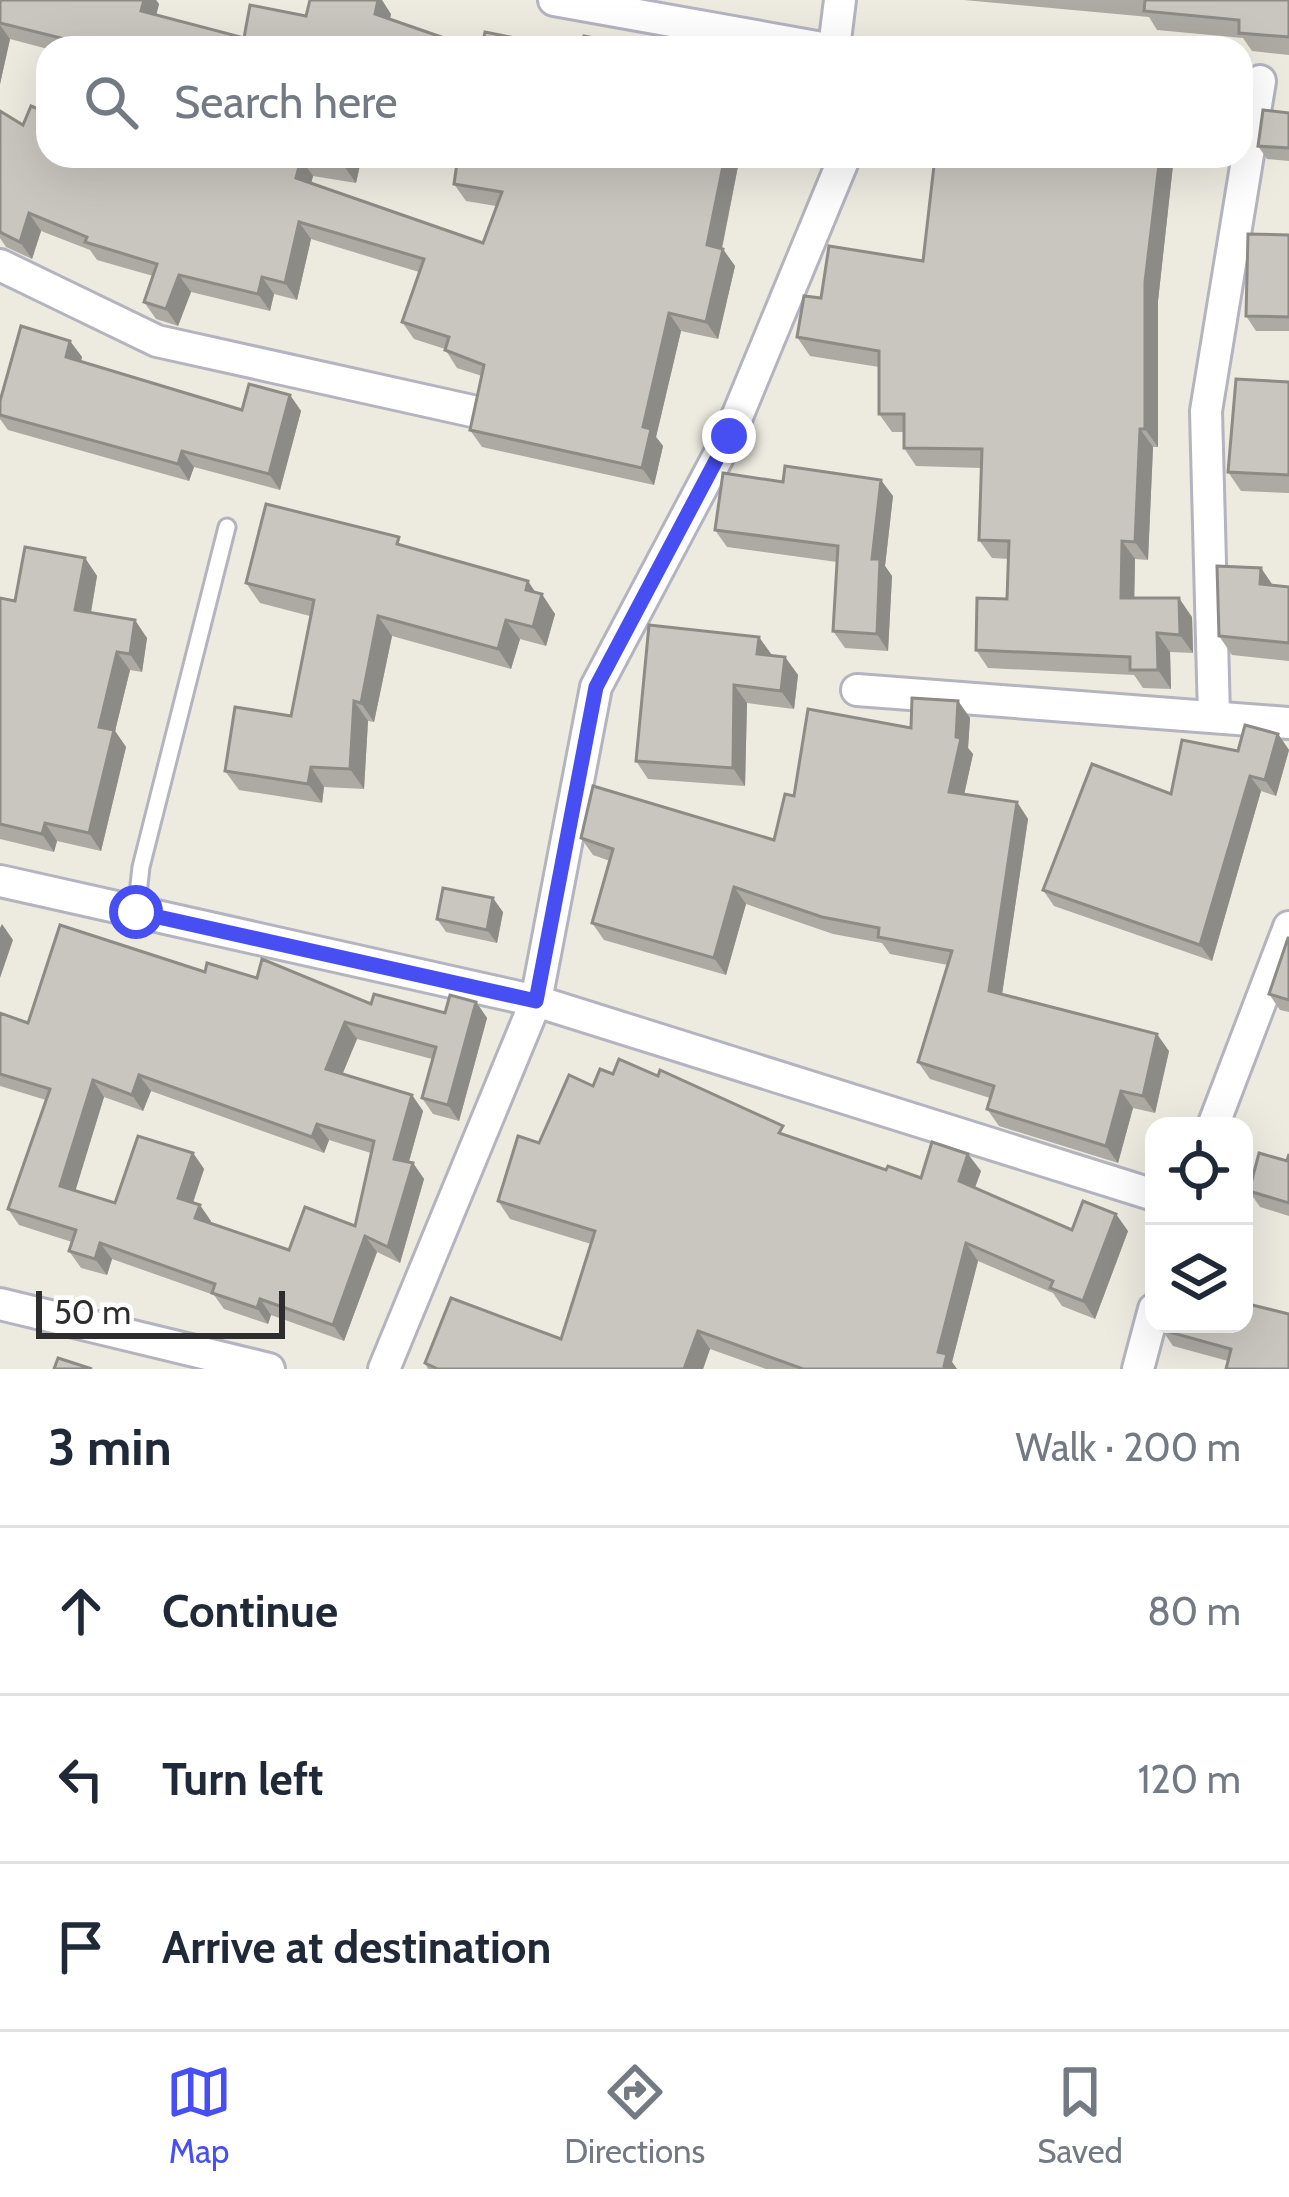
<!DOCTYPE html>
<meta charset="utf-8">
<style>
:root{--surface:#fff;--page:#f6f6f7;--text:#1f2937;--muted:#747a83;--line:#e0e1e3;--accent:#474ff3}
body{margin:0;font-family:Cabin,sans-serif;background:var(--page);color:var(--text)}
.controls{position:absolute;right:36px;bottom:36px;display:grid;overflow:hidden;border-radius:24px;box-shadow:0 12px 48px #0002}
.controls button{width:108px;height:108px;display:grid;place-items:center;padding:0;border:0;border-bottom:3px solid var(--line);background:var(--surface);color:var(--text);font:60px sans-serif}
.scale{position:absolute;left:36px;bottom:30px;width:249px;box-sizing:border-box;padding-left:12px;border:6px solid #2d2d2d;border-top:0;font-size:33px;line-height:42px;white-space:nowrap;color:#2d2d2d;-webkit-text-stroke:9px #fff;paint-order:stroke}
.stop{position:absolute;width:36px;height:36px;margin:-27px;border:9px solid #474ff3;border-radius:50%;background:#fff}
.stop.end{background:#474ff3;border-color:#fff;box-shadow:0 3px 12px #0008}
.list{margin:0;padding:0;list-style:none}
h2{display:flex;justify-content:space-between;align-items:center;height:156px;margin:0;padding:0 48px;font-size:51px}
h2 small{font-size:39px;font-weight:400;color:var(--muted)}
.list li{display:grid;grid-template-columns:78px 1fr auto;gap:36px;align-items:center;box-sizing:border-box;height:168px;padding:0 48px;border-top:3px solid var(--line)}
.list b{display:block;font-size:45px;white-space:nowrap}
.list em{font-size:39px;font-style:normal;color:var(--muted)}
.icon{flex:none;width:66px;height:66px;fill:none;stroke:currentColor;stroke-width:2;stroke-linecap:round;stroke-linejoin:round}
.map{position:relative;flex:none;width:1289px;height:1369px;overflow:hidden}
.search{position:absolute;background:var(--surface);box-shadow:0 12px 48px #0002;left:36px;right:36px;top:36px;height:132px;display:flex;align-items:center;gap:30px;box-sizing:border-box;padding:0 42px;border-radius:36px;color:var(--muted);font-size:45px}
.sheet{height:660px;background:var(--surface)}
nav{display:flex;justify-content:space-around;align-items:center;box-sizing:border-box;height:168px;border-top:3px solid var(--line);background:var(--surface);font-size:33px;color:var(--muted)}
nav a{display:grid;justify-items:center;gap:6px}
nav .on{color:var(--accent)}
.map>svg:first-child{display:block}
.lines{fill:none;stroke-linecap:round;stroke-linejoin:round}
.service-casing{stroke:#b3b4bf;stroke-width:21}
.minor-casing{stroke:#b3b4bf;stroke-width:36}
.service{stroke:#fff;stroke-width:15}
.minor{stroke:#fff;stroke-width:30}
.wall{fill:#adaaa4;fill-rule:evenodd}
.shaded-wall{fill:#8d8b86}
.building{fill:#c9c6bf;stroke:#8d8b86;stroke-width:3;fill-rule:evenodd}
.route{stroke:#474ff3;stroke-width:15}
</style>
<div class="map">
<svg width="1289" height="1369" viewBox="0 0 1289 1369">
<rect width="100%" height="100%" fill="#edeae0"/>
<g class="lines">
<defs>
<polyline id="service" points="136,912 141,867 227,527"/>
<g id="minor">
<polyline points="554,0 822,48"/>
<polyline points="834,48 840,0"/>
<polyline points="0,265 157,341 472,411"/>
<polyline points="857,690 1289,723"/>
<polyline points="1214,716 1206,411 1260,81"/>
<polyline points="0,881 536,1001 1154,1195"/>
<polyline points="1213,1126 1289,927"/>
<polyline points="0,1304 269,1369"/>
<polyline points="384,1369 536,1001 596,687 729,436 845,156"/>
<polyline points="1138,1369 1154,1309"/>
</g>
</defs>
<use href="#service" class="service-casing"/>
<use href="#minor" class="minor-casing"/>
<use href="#service" class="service"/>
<use href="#minor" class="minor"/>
</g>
<g class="wall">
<polygon points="0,0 156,0 159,4 156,15 244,38 306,16 391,14 390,19 473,48 48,49 10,39 0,84"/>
<polygon points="964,0 1289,0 1289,55 1252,51 1243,38 1157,30 1149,17"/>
<polygon points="0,111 48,156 362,156 356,183 313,176 311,183 483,243 496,206 466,201 454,184 458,156 740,156 722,249 735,266 718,339 681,331 656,437 663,446 654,485 482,447 470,430 482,376 457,368 445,349 414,339 402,322 419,272 311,239 297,300 274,294 270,311 191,292 178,326 156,319 144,302 153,276 97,260 90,250 41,231 32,259 6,247 0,238"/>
<polygon points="1289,113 1289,161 1267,159 1258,146"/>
<polygon points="1015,156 1174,156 1158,301 1158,447 1153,447 1148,560 1135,559 1134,598 1192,617 1193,653 1170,652 1171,689 1143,688 1134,675 988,668 976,650 1007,599 1009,559 992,558 979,540 981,468 916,466 904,448 904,432 892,432 879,414 879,367 810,356 797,337 821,298 923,261 1014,166"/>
<polygon points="1289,235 1289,331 1256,331 1246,316"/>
<polygon points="70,341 82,357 81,361 242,410 290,395 301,411 280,490 194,467 189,481 8,430 0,419 0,401"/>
<polygon points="1289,382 1289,493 1241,491 1228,472"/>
<polygon points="893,496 885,566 892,576 888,651 845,648 833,631 837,562 727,547 715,530"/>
<polygon points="405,547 536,593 555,614 546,646 520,639 511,669 392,636 374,722 368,721 364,789 324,787 322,803 239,790 225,771 291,716 310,616 260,603 246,583"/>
<polygon points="85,558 97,576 91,613 147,638 142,672 130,670 115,731 126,747 101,851 57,841 54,852 0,839 0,598 15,601"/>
<polygon points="1261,568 1272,585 1289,587 1289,661 1232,655 1219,636"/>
<polygon points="772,655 785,657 798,675 794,709 747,703 745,786 648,779 636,761"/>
<polygon points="958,701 970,718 968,748 973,754 964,794 1017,802 1028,819 1002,994 1169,1051 1155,1113 1133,1108 1118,1163 999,1126 987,1109 990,1098 930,1079 918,1062 948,965 890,954 882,943 833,934 746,904 726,975 604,940 592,923 610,861 593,855 581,838 774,840 794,796"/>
<polygon points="1278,734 1289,750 1276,796 1261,791 1212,961 1054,906 1043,890 1171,794 1238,751"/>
<polygon points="503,912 497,943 446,932 437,919"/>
<polygon points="1289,938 1289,1012 1280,1010 1269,994"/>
<path d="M205,972L257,978L371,1004L445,1013L476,1002L487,1018L459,1121L433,1114L422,1098L432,1059L357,1039L342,1074L412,1095L423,1111L409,1162L413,1163L424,1179L400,1263L377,1252L344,1341L271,1315L268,1324L224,1309L214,1295L112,1259L107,1275L81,1268L69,1251L72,1242L19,1225L8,1209L46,1100L0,1086V1013L28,1023ZM151,1091L324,1153L329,1140L371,1153L355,1226L289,1250L210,1223L193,1203L204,1169L193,1153L115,1203L75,1190L104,1097L143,1111Z"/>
<polygon points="613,1074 886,1170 921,1178 981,1171 975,1188 1072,1230 1128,1231 1095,1319 1062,1306 1053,1293 978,1261 952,1362 957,1369 766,1369 710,1349 703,1369 428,1369 425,1363 561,1339 591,1244 510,1219 498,1201 539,1143 593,1086"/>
<polygon points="1289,1154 1289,1216 1260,1207 1249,1191 1287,1161"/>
<polygon points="1289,1314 1228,1361 1173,1346 1162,1330"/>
</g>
<g class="shaded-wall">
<polygon points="144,0 156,0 159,4 153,28 141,11"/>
<polygon points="378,0 382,0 391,14 387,31 375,14"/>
<polygon points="0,25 10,39 0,84"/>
<polygon points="346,156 362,156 356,183 344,166"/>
<polygon points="725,156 740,156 719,262 707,245"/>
<polygon points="1160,156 1174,156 1158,301 1158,447 1145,429 1145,282"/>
<polygon points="301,159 313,176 308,195 296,178"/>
<polygon points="29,213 41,231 32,259 20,242"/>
<polygon points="299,222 311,239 297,300 285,283"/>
<polygon points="723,249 735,266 718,339 706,322"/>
<polygon points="179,275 191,292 178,326 166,309"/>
<polygon points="262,277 274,294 270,311 258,294"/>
<polygon points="669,313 681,331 656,437 663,446 654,485 642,468 643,427"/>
<polygon points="70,341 82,357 77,373 66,357"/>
<polygon points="290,395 301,411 280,490 269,474"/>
<polygon points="1140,429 1153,447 1148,560 1135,542"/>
<polygon points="182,451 194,467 189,481 178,464"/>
<polygon points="881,480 893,496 885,566 892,576 888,651 877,634 872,559"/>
<polygon points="1122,541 1135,559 1134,616 1121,598"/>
<polygon points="85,558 97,576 88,628 75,610"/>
<polygon points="1261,568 1274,587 1260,584"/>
<polygon points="528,581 540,599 542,594 555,614 546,646 533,627 526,590"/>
<polygon points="1179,598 1192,617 1193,653 1180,635"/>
<polygon points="378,616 392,636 374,722 361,703"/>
<polygon points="135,620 147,638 142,672 130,654"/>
<polygon points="506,620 520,639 511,669 498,649"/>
<polygon points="1157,633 1170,652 1171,689 1158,670"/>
<polygon points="759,637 772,655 757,654"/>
<polygon points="117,652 130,670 115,731 126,747 101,851 89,833 99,727"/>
<polygon points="785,657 798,675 794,709 781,691"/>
<polygon points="734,685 747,703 745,786 733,768"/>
<polygon points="354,701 368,721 364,789 350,769"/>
<polygon points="958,701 970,718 968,748 973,754 961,809 949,792 956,737"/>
<polygon points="1278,734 1289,750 1276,796 1265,780"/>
<polygon points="311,767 324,787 322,803 308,784"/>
<polygon points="1250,776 1261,791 1212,961 1200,945"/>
<polygon points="1017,802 1028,819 1000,1008 989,991"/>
<polygon points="45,823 57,841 54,852 42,834"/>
<polygon points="734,887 746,904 726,975 714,958"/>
<polygon points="493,898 503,912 497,943 487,930"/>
<polygon points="2,924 13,940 0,978 0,928"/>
<polygon points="476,1002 487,1018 459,1121 448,1105"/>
<polygon points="345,1022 357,1039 338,1085 326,1069"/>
<polygon points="1157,1034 1169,1051 1155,1113 1143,1096"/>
<polygon points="139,1075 151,1091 143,1111 132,1095"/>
<polygon points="93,1080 104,1097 72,1202 60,1186"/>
<polygon points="1121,1091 1133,1108 1118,1163 1106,1146"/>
<polygon points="412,1095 423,1111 405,1175 394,1159"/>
<polygon points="317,1124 329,1140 324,1153 312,1137"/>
<polygon points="193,1153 204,1169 189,1214 178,1198"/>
<polygon points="968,1154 981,1171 971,1198 959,1181"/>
<polygon points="413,1163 424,1179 400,1263 388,1247"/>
<polygon points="200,1205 211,1221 207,1234 195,1218"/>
<polygon points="1116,1214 1128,1231 1095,1319 1083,1301"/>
<polygon points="365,1236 377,1252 344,1341 333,1325"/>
<polygon points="100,1243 112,1259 107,1275 95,1259"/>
<polygon points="966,1243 978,1261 952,1362 957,1369 945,1369 938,1352"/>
<polygon points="260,1299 271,1315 268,1324 257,1308"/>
<polygon points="698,1331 710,1349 703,1369 684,1369"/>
</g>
<g class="building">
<polygon points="0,0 144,0 141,11 244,38 250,5 306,16 310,0 378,0 375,14 473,48 92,48 93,46 0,23"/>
<polygon points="1145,0 1289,0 1289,37 1239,33 1239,20 1144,11"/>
<polygon points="485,32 565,48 482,48"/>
<polygon points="584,36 645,48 582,48"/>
<polygon points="31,106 48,113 48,156 346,156 344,166 301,159 296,178 483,243 502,192 454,184 458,156 725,156 707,245 723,249 706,322 669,313 643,427 651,429 642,468 470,430 484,365 445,350 449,337 402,322 424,259 299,222 285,283 262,277 258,294 179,275 166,309 144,302 157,264 85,242 87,237 29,213 20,242 0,232 0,111 23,125"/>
<polygon points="1263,110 1289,113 1289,148 1258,146"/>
<polygon points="1015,156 1160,156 1145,282 1145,429 1140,429 1135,542 1122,541 1121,598 1179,598 1180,635 1157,633 1158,670 1130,670 1130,657 976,650 977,598 1007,599 1009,541 979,540 982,449 904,448 904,414 879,414 879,351 797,337 804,296 821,298 829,246 923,261 935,157 1014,166"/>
<polygon points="1248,234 1289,235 1289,317 1246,316"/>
<polygon points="21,326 70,341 66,357 242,410 249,384 290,395 269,474 182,451 178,464 0,415 0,401"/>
<polygon points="1236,379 1289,382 1289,475 1228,472"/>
<polygon points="785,466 881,480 872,559 880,559 877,634 833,631 838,546 715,530 723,473 783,482"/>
<polygon points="266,504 399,537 397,544 528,581 526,590 542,594 533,627 506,620 498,649 378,616 361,703 354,701 350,769 311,767 308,784 225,771 235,707 291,716 314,600 246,583"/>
<polygon points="25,547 85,558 75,610 135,620 130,654 117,652 99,727 114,730 89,833 45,823 42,834 0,824 0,598 15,601"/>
<polygon points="1217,566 1261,568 1260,584 1289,587 1289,643 1219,636"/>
<polygon points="649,625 759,637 757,654 785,657 781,691 734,685 733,768 636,761"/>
<polygon points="912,698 958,701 956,737 961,738 949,792 1017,802 989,991 1157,1034 1143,1096 1121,1091 1106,1146 987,1109 994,1086 918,1062 952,951 878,937 879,928 822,917 734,887 714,958 592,923 613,849 581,838 593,786 774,840 785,794 794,796 808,709 911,728"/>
<polygon points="1245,725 1278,734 1265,780 1250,776 1200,945 1043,890 1092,764 1171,794 1182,740 1238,751"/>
<polygon points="443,888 493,898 487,930 437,919"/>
<path d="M60,925L205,972L207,963L257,978L262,959L371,1004L374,994L445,1013L450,995L476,1002L448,1105L422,1098L436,1047L345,1022L326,1069L412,1095L394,1159L413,1163L388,1247L365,1236L333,1325L260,1299L257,1308L212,1293L215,1284L100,1243L95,1259L69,1251L76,1230L8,1209L50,1089L0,1074V1013L28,1023ZM139,1075L312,1137L317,1124L374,1141L355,1226L305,1207L289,1250L195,1218L200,1205L178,1198L193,1153L138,1136L115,1203L60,1186L93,1080L132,1095Z"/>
<polygon points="1288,938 1289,938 1289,1000 1269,994"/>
<polygon points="619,1059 658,1076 660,1070 783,1126 779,1133 886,1170 888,1166 921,1178 932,1142 968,1154 959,1181 1072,1230 1083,1201 1116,1214 1083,1301 1050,1288 1053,1281 966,1243 938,1352 947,1354 944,1366 951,1369 803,1369 698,1331 684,1369 438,1369 425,1363 451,1298 561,1339 595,1231 498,1201 518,1136 539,1143 569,1075 593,1086 600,1069 613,1074"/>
<polygon points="1259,1153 1287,1161 1289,1154 1289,1203 1249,1191"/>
<polygon points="1244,1303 1289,1314 1289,1369 1226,1369 1231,1349 1162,1330 1164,1324 1244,1324"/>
<polygon points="58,1358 92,1369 54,1369"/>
</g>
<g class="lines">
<polyline class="route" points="136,912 536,1001 596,687 729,436"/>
</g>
</svg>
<div class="controls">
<button><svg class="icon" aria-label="locate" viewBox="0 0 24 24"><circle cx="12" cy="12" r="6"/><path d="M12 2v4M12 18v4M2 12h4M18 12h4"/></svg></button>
<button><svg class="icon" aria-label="layers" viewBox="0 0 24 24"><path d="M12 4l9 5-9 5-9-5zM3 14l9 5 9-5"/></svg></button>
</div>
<div class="scale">50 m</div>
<div class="stop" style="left:136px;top:912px"></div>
<div class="stop end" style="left:729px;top:436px"></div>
<div class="search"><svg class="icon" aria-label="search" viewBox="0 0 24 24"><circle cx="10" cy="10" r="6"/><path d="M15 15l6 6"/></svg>Search here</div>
</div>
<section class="sheet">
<h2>3 min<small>Walk · 200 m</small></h2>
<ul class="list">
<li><svg class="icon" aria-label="ahead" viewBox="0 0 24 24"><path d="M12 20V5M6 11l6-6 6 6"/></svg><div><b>Continue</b></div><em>80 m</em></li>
<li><svg class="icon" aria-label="left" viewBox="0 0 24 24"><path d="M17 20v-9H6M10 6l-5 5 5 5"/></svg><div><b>Turn left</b></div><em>120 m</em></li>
<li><svg class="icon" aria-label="arrive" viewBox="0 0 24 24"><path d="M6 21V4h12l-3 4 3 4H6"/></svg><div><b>Arrive at destination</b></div></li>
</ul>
</section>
<nav>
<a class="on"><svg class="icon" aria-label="map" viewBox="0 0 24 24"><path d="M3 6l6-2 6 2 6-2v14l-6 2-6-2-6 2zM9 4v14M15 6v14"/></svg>Map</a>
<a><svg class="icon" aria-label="directions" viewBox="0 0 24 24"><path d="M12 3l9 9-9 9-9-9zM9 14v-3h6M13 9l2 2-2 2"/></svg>Directions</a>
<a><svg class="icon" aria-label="saved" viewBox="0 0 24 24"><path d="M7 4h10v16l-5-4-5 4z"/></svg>Saved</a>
</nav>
